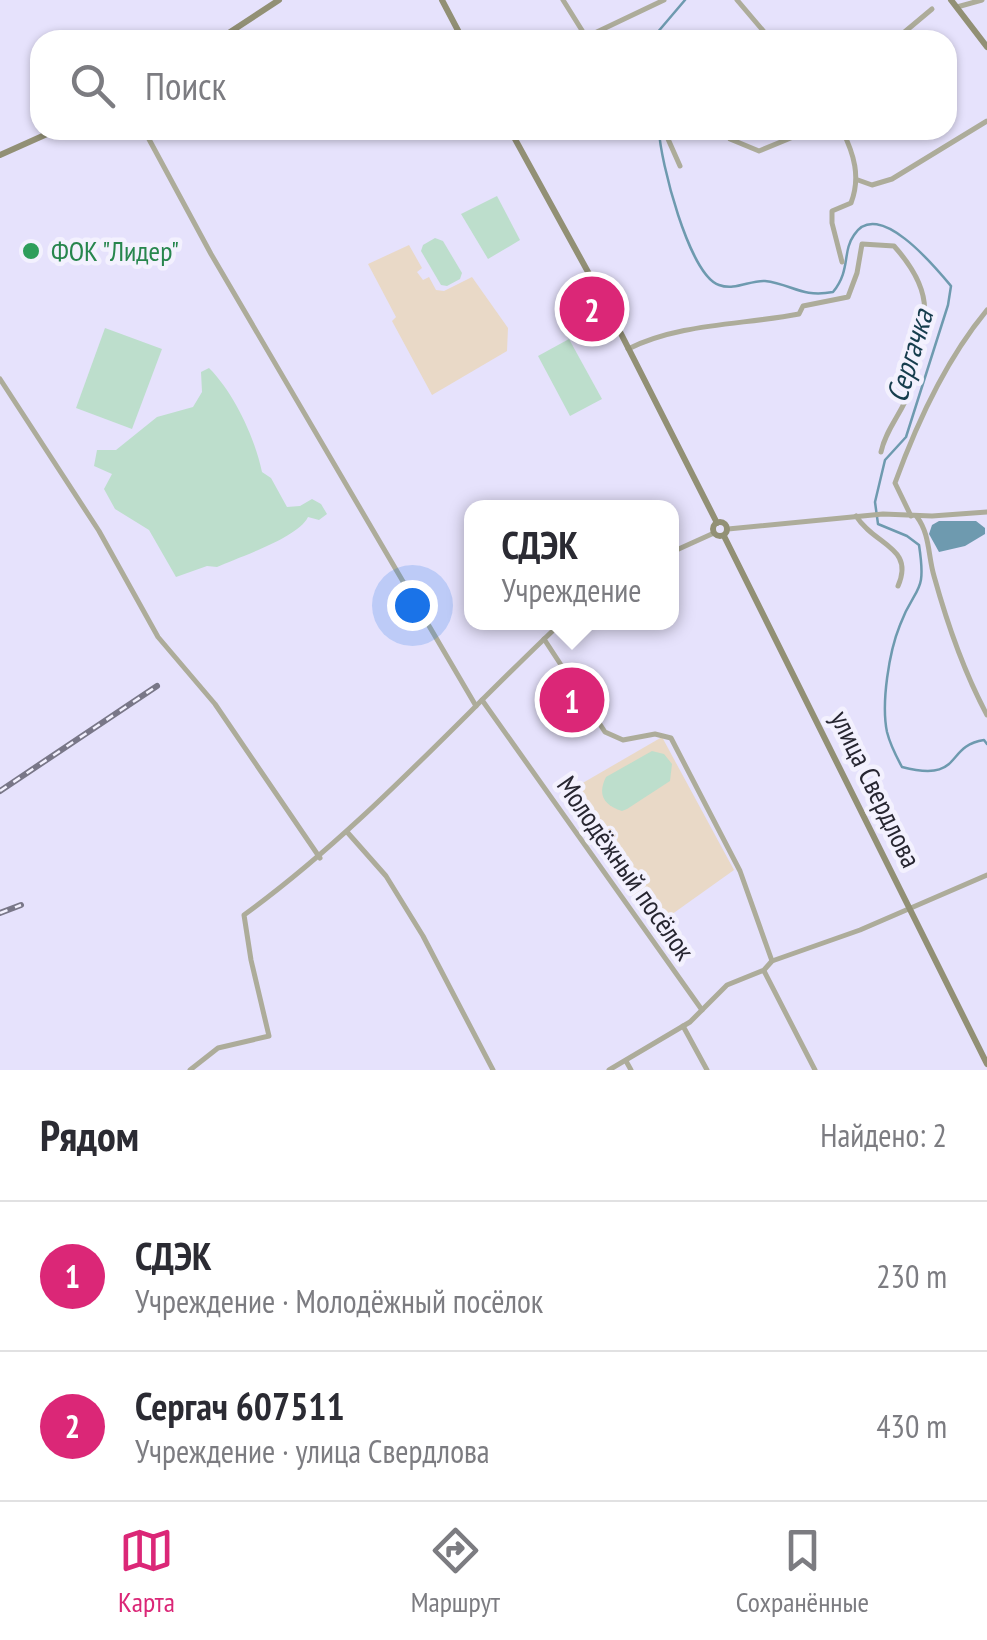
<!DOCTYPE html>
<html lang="ru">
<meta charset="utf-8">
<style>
:root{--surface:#fff;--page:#f7f7f7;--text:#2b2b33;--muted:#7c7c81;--line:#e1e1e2;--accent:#db2777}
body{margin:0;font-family:"PT Sans Narrow",sans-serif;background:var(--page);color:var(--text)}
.you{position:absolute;left:412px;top:605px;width:35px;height:35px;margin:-25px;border:8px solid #fff;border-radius:50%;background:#1a73e8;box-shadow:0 0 0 15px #1a73e833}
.badge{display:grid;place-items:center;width:65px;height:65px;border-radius:50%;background:var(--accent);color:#fff;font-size:32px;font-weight:700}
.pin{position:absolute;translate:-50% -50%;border:5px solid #fff;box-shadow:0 2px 10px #0006}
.popup{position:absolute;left:464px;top:500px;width:215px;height:130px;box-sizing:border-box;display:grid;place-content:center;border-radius:20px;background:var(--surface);filter:drop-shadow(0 2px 8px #0005);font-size:32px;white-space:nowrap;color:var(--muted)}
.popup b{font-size:38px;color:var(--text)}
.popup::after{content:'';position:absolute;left:50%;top:100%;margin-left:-20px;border:20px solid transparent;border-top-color:var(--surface)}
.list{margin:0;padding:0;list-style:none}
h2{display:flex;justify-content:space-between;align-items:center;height:130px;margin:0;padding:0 40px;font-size:42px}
h2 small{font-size:32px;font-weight:400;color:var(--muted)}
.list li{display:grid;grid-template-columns:65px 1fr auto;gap:30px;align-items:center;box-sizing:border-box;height:150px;padding:0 40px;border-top:2px solid var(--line)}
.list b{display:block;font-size:38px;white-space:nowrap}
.list p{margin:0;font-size:32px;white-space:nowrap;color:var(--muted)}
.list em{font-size:32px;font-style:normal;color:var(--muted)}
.icon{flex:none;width:55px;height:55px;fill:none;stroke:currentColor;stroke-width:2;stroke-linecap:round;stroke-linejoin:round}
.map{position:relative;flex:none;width:987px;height:1070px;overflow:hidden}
.search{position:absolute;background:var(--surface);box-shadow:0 2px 8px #0004;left:30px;right:30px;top:30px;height:110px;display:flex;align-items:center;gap:25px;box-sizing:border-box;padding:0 35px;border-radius:30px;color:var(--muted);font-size:38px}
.sheet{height:430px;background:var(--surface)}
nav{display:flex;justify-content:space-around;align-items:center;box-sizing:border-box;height:140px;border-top:2px solid var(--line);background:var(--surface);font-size:28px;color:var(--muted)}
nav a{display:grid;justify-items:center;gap:5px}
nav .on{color:var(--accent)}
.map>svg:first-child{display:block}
.education{fill:#e9d9c7}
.green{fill:#bddecc}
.water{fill:#6e9aaf}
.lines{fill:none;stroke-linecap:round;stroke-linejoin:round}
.stream{stroke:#6e9aaf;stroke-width:2.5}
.street{stroke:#adac9a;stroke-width:5}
.secondary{stroke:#929075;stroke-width:6}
.rail-casing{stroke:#797788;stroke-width:6}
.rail{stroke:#f3f1fe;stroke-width:2.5;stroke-dasharray:8;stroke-linecap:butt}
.leisure-dot{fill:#2e9e5b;stroke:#f3f1fe;stroke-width:4}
.labels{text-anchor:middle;stroke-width:9;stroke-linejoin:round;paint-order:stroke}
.leisure-label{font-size:28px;fill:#27864d;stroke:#f3f1fe;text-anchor:start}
.street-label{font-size:28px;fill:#272631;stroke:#f3f1fe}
.water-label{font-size:30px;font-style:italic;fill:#163d4d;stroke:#f3f1fe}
</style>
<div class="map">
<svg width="987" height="1070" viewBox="0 0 987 1070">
<rect width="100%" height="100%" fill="#e6e2fc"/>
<g class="education">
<polygon points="409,245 422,268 417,272 423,280 429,277 436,290 444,291 472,277 508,328 507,351 432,395 392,321 396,317 368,264"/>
<polygon points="662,737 734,870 654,927 562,795"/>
</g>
<g class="green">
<polygon points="497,196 520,240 488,259 461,214"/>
<polygon points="435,238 443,241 462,273 460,279 447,286 441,285 421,251 423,245"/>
<polygon points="105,328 162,349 132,429 76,408"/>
<polygon points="569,339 602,399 570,416 538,356"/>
<path d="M209,368C234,393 255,438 262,472L271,478L287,507L300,506L312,499L321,504L327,514L319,520L308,517C298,538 239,557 217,567L207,566L176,577L149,530L115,509L104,489L112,474L94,466L97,450H116L157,417L193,407L202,392L201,372Z"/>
<path d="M652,751L664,754L672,764L670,781L627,809L622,811C604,805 597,795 606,777Z"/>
</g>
<polygon class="water" points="939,521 976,521 985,528 985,534 965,546 939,552 929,534 932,525"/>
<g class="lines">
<g class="stream">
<polyline points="651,40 685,0"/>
<path d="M659,130C660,160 689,275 719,285C735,291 750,280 765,281C792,284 801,298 833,292C851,270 842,252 854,235C878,197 936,268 951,286L948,305L906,437L885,460L875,502L878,524L907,536L919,545C927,597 915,584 900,625C889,652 881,703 887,732C890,744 896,756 902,767C964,783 944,746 984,740L987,744"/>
</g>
<g class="street">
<polyline points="563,0 588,40"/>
<polyline points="737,0 771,40"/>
<polyline points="957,7 982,0"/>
<polyline points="580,40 664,0"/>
<polyline points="895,40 932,9"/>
<polyline points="144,130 211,254 476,706"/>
<polyline points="664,130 680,166"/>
<polyline points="725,130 730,139 759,151 810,130"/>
<path d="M842,130C854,154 861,177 851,203L832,211V223L842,262"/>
<polyline points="858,180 872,185 892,179 987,121"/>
<path d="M628,349C680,323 742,325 799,314L803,306L848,297L857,273L862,244L894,246C911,265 928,290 924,317C922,327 917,337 915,348C913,361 915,375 911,387C904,411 886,428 881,452"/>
<polyline points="0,379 99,531 158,637 215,704 320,858"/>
<path d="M856,516C875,546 915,547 898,586"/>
<path d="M911,516L895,483C916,425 947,358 987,310"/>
<path d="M917,517C930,534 928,556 934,576C947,623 964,672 987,715"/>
<polyline points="728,529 883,514 932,516 987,512"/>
<polyline points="672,552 714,533"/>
<polyline points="544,639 605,732 623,740 655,734 671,738 740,871 772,961"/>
<polyline points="482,700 702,1010"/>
<polyline points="348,833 386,876 423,936 493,1070"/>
<polyline points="764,971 815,1070"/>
<polyline points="683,1026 707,1070"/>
<polyline points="626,1061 631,1070"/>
<path d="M190,1070L218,1048L269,1036L251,960L244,915C361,830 457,721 562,622"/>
<polyline points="609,1070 690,1022 727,985 764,970 772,961 860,930 987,875"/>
</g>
<g class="secondary">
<polyline points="442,0 463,40"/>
<polyline points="951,0 987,47"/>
<polyline points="218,40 279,0"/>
<polyline points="510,130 610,312 717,523"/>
<polyline points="0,155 56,130"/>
<circle cx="720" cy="529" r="7"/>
<polyline points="724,536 987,1064"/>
</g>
<defs>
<g id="rail">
<polyline points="0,791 157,686"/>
<polyline points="0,913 21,905"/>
</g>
</defs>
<use href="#rail" class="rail-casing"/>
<use href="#rail" class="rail"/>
</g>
<circle class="leisure-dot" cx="31" cy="251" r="10"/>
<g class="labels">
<g class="leisure-label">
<text x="51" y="261">ФОК "Лидер"</text>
</g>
<g class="street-label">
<text transform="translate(876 789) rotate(64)" y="10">улица Свердлова</text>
<text transform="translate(626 868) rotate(55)" y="10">Молодёжный посёлок</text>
</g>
<g class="water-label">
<text transform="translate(910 356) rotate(-73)" y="10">Сергачка</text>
</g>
</g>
</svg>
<div class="you"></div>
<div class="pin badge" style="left:572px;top:700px">1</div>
<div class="popup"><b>СДЭК</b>Учреждение</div>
<div class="pin badge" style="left:592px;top:309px">2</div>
<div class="search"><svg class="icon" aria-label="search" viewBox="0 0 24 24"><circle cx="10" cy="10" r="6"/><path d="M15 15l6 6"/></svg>Поиск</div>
</div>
<section class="sheet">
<h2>Рядом<small>Найдено: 2</small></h2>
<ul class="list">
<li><span class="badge">1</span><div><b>СДЭК</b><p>Учреждение · Молодёжный посёлок</p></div><em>230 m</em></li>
<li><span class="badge">2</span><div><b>Сергач 607511</b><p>Учреждение · улица Свердлова</p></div><em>430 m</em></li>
</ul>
</section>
<nav>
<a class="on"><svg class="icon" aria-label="map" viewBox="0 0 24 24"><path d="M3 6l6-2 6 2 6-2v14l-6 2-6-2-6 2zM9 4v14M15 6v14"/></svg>Карта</a>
<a><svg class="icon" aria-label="directions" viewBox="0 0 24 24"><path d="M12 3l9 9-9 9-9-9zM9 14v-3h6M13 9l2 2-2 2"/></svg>Маршрут</a>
<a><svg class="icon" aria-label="saved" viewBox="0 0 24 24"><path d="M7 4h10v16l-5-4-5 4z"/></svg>Сохранённые</a>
</nav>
